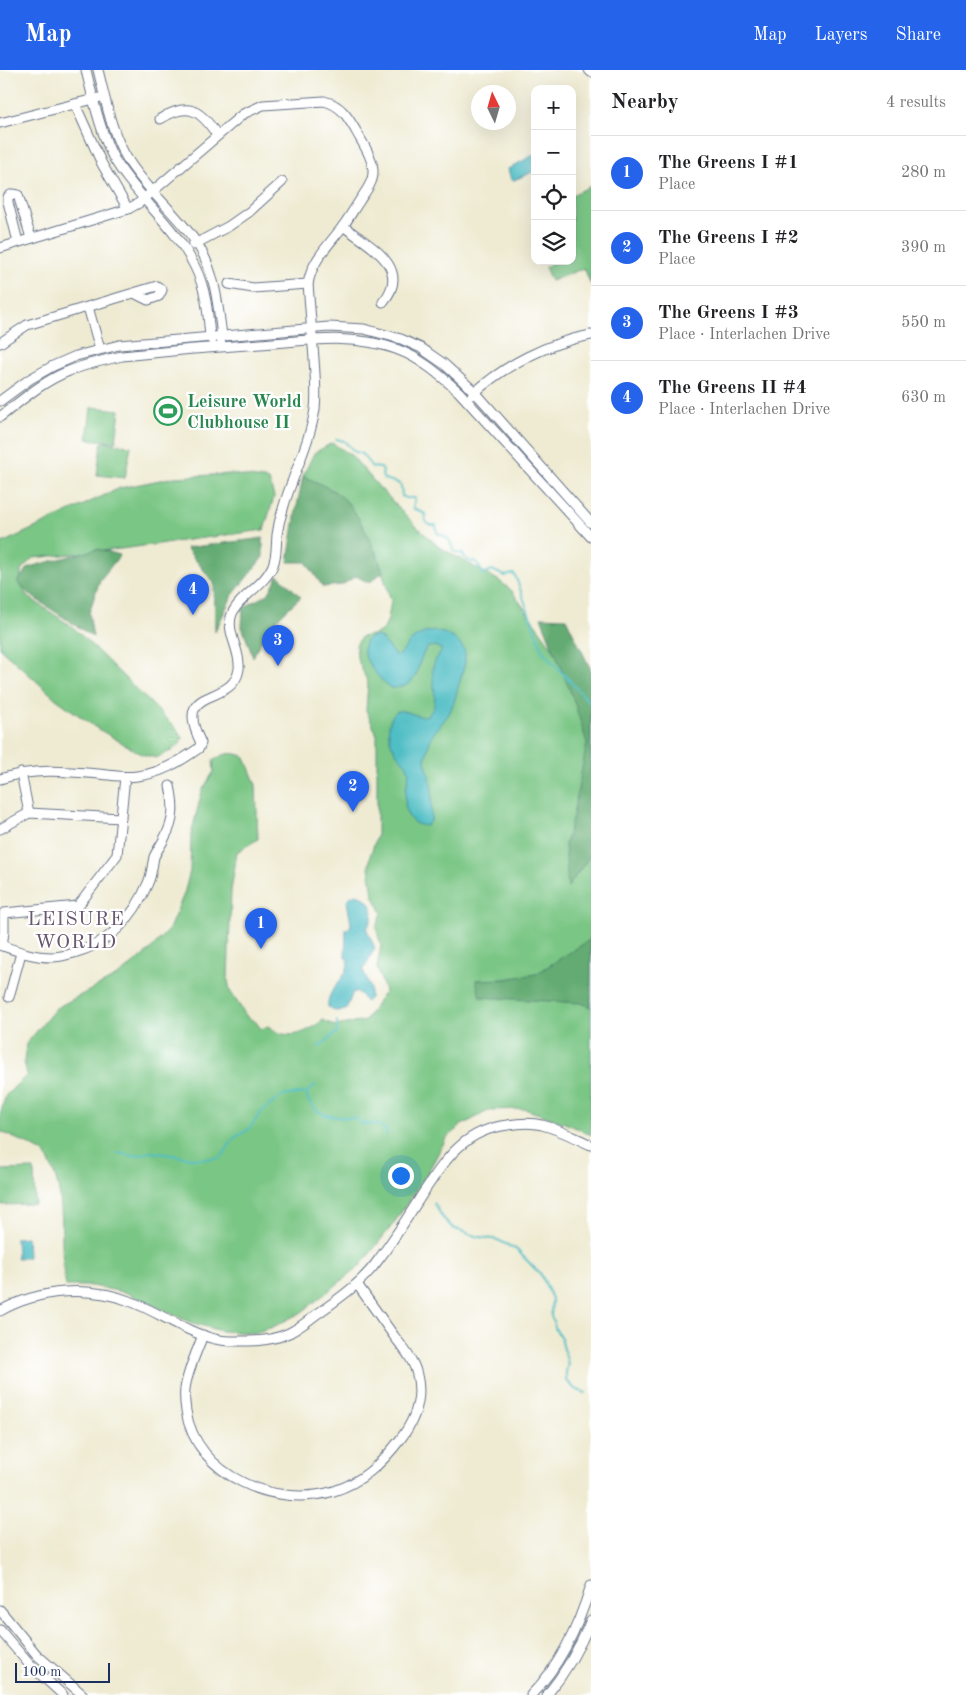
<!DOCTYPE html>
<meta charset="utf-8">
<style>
:root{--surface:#fff;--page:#f2f2f2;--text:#202124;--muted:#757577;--line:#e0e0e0;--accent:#2563eb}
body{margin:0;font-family:"Old Standard TT",serif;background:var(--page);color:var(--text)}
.controls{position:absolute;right:15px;top:15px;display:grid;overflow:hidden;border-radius:10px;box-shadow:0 5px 20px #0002}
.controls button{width:45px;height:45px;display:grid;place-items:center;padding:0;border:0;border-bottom:1px solid var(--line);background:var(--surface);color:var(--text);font:25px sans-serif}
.compass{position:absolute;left:471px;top:15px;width:45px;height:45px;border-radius:50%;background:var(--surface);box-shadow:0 5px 20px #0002;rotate:355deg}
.scale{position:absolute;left:15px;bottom:12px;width:95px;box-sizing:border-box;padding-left:5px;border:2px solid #1b2f5e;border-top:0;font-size:14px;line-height:18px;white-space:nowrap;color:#1b2f5e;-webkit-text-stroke:4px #fff;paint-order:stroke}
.you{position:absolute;left:400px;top:1105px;width:18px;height:18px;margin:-12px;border:4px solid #fff;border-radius:50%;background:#1a73e8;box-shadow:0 0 0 8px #1a73e833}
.badge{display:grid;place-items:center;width:32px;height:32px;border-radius:50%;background:var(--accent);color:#fff;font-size:16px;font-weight:700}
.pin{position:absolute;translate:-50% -41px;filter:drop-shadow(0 1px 2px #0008)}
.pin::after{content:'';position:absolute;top:26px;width:18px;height:15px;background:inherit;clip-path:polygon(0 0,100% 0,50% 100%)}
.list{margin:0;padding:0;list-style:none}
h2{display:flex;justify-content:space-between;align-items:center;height:65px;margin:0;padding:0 20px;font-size:21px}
h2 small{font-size:16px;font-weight:400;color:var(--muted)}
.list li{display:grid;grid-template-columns:32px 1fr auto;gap:15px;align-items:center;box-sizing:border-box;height:75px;padding:0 20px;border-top:1px solid var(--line)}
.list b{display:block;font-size:19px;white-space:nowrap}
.list p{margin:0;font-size:16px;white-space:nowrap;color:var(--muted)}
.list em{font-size:16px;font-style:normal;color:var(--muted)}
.icon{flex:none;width:28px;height:28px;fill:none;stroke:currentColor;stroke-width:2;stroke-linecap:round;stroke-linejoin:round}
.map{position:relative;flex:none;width:591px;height:1625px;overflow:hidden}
header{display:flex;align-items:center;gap:30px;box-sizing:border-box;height:70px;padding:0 25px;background:var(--accent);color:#fff}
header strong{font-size:24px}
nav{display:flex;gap:28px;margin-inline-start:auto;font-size:18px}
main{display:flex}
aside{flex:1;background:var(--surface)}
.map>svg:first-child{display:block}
.green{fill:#7ac685;stroke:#4a7a72}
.forest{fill:#63ab72;stroke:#3f6d68}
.water{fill:#50bec5;stroke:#367692}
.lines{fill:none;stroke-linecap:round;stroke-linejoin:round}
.stream{stroke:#50bec5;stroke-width:2}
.minor-casing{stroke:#657187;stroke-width:11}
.minor{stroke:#fff;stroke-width:9}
.labels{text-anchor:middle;stroke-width:4.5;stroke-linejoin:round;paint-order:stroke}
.leisure-label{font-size:18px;font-weight:bold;fill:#27864d;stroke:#fff;text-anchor:start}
.quarter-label{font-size:20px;letter-spacing:1px;fill:#685870;stroke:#fff}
</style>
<header>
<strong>Map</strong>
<nav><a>Map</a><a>Layers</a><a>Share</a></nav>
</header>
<main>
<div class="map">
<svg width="591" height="1625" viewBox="0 0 591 1625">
<rect width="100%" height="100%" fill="#fff"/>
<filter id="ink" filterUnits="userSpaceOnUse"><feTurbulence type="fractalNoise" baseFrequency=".02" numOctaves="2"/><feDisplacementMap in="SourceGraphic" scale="10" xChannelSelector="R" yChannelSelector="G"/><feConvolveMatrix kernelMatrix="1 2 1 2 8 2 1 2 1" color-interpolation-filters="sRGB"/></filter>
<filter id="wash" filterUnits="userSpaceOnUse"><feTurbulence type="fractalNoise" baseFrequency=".0096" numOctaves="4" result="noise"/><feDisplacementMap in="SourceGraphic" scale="20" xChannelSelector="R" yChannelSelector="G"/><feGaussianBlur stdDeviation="1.12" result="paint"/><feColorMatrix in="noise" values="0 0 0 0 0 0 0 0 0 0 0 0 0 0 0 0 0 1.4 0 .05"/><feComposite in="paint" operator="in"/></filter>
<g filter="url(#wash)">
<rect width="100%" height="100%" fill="#efebd3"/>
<g class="green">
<polygon points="591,116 591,215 584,198 551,211 545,197 556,191 572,191 572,125"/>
<polygon points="93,337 120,340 116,371 114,372 87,369 91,338"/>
<polygon points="103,372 131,376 125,408 97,405 101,374"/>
<path d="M332,373L351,385L379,417L416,456L439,477L498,510L511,520L586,624L591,629V1065L570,1055L525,1039L490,1040L460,1056L446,1069L428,1102L394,1153L360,1196L302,1242L273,1257L254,1263L221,1261L189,1252L127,1223L93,1216H66C57,1176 69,1132 50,1094C49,1091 47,1087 45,1084C34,1076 13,1068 0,1061V1044L6,1025L27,1005L24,992L26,974L56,938L119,905L148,882L169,859L184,824L190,801L191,765L202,721L214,701L213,691C223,683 233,681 245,687L256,715L258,769L237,782L231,821L228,910L230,921L247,947L256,952L261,959L268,956C288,972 305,964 323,950L335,956L365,951L385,921L377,898L381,875L376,858L382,843L373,825L369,797L370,786L377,766V665L366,640L368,613L357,588L356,575L361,567L376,564L384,559L388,549L391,531L377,484L334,421L303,406L314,383Z"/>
<polygon points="231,404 269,410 274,427 264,460 121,479 33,488 21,500 21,511 27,526 74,558 176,658 183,669 173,680 156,688 141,684 95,657 56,629 0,578 0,474 120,418 175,407"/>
<polygon points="34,1099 35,1134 0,1135 0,1100"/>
</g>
<g class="forest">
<path d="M303,406C316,412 331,418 342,427C357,439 377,483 383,502L369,513L356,506L342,515L323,517L306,492H288L296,441Z"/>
<polygon points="263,468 263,487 232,526 215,562 214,513 186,478"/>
<polygon points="98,479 120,485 100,510 89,543 93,567 33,527 17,512 29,497"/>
<path d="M278,505L301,527C278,547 266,559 253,587L242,557L243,538L269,523Z"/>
<polygon points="541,547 566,548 591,600 591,784 568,817 565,775 572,750 587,673 574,631"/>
<polygon points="591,869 591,937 581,933 480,927 476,910 505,909 536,904"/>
</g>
<g class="water">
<polygon points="535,84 535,101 514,110 511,110 508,99"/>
<path d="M436,561L446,564L455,569L462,576L465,582V593L454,632L449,644L431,667L425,690L432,718L431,751L426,756C404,754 404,736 406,718C407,712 410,705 408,699C407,694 402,690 399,686C391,677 386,663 390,651C398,628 416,652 427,645C442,636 430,610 433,597C434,591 439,585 442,580L435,576L428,577C413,592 425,618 390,618C381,610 356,585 366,571C369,566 375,566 380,567L393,583L397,586C402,583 402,582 405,578C413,566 423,562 436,561Z"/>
<path d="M356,824C366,826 375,837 372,848C371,852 368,855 367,860L375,878L363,900L370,917V928L366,932L359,923L353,922L346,940L335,941L328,937C326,917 350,909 348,889L345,888L346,859H349L351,854L347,831L351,826Z"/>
<polygon points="27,1167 28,1187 17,1188 16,1168"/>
</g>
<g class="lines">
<g class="stream">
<path d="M336,369L344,371L355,382L361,383L372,397L381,398L383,401L382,406L384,409L398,413L401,416L402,426L406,428H415L413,438L425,444L426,452L430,455H436L437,463C447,466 452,471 453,481L463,484L465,488L471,492L475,491L479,496L483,504L492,500L505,506L513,504L515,505L543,582L591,634"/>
<polyline points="319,977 337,962 337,951"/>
<polyline points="306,1023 315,1015"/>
<path d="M118,1083L134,1086L151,1082L199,1089L221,1088L234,1068L249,1059L262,1041L282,1026L306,1023C313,1049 334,1047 356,1048L361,1054H379L385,1060L387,1065"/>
<polyline points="434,1133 443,1148 453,1158 475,1166 498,1170 517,1180 542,1206 552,1229 551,1246 556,1260 561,1268 568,1294 566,1302 566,1310 575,1319 586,1323"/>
</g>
</g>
</g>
<g filter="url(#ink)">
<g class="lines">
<defs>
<g id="minor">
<path d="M86,0C92,26 101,64 113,87C136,127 175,155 195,197C206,219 208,242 210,267L212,270"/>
<path d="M98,0C106,31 111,63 128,90C147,121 178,144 198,175C215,202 218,234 222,266L221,270"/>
<polyline points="589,0 591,2"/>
<polyline points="75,34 102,94 128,139"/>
<path d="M160,49C188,32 200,39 217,65"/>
<polyline points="0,53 98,28"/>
<path d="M343,156C368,175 413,197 383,232"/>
<path d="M18,172L8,132V127C11,124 14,123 18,125L31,168"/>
<polyline points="193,175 229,156 249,142 282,112"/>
<path d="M0,178L128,139L139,133L243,44L263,35L324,31C341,35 348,47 356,61C363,74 374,89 373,103C373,113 365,122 360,130C354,139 349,148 343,156C329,175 312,190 308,214C310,239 312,264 314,289C315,306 317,322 315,339C310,373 292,406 283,439C280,448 278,457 277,465C276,476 277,485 273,495C265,516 236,528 231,547C227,565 241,581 239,599C233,638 171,613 201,673L199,678C181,691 160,704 137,706C124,708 111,705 99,704C65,701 33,698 0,709"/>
<polyline points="229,214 253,218 308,214"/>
<polyline points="88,237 100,279"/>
<polyline points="0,273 27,255 157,216 162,220 159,226 148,230 134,223"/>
<path d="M472,325C504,295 548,273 591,265"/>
<polyline points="0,331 30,309 53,296 76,286 119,275 329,257 364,259 401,269 421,278 444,294 475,322 591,453"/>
<path d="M0,347C22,330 43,311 69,301C86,294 104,290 122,286C168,281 214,277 260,274C305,271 352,263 396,279C421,288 440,305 459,322L591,467"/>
<polyline points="21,703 29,743"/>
<polyline points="0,759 29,743 121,748"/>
<path d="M0,875C17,881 33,887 52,887C59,887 67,885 74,883C110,873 134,847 148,813C152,804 152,796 154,787C157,780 162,774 165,767C175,750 174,734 170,716"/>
<polyline points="2,876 4,862 4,843 78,836 117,785 125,707"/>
<polyline points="9,927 21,883"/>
<path d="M0,1241C40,1219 89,1215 132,1232C158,1242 188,1263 215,1269C226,1272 237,1271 249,1271C262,1271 276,1269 289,1263C299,1258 308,1251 317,1244C340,1228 363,1212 379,1189C395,1168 409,1145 423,1123C446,1089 464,1060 508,1055C519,1053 531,1052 542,1055C559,1059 575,1068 591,1075"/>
<path d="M203,1265C197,1281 187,1302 185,1319C184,1326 185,1334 186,1341C196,1406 276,1439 334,1421C362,1412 381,1394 399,1371C414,1352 423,1329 417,1305C414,1290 403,1278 394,1266C382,1249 369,1231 357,1214"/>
<polyline points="0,1540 37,1585 83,1625"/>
<polyline points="0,1560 29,1594 63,1625"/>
<path d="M531,1625C561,1595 579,1555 591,1515"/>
<path d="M547,1625C566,1602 580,1577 591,1550"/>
</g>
</defs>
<use href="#minor" class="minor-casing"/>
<use href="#minor" class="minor"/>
</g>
</g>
<defs>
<symbol id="stadium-ring" viewBox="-11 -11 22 22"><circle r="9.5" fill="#fff" stroke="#2e9e5b" stroke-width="1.5"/><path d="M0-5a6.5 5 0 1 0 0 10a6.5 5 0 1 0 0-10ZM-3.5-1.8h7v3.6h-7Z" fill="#2e9e5b"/></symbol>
</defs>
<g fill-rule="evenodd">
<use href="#stadium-ring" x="152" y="325" width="32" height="32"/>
</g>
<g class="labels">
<g class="leisure-label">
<text x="187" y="337">Leisure World<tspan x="187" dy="21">Clubhouse II</tspan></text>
</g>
<g class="quarter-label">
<text x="76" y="855">LEISURE<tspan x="76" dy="23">WORLD</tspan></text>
</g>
</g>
</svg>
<div class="controls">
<button>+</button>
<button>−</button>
<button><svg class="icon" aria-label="locate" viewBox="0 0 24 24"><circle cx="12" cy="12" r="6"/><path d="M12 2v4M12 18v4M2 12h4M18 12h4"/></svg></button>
<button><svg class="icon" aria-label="layers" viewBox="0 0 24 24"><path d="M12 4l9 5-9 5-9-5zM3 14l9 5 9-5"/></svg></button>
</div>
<svg class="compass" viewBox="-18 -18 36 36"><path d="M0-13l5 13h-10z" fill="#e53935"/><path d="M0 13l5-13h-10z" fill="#757577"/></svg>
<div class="scale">100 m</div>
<div class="you"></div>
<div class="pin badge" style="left:261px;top:879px">1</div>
<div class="pin badge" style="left:353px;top:742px">2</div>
<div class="pin badge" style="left:278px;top:596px">3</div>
<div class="pin badge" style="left:193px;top:545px">4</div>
</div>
<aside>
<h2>Nearby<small>4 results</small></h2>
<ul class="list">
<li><span class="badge">1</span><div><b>The Greens I #1</b><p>Place</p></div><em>280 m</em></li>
<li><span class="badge">2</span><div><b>The Greens I #2</b><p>Place</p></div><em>390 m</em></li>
<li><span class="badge">3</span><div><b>The Greens I #3</b><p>Place · Interlachen Drive</p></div><em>550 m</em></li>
<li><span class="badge">4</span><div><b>The Greens II #4</b><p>Place · Interlachen Drive</p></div><em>630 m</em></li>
</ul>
</aside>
</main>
